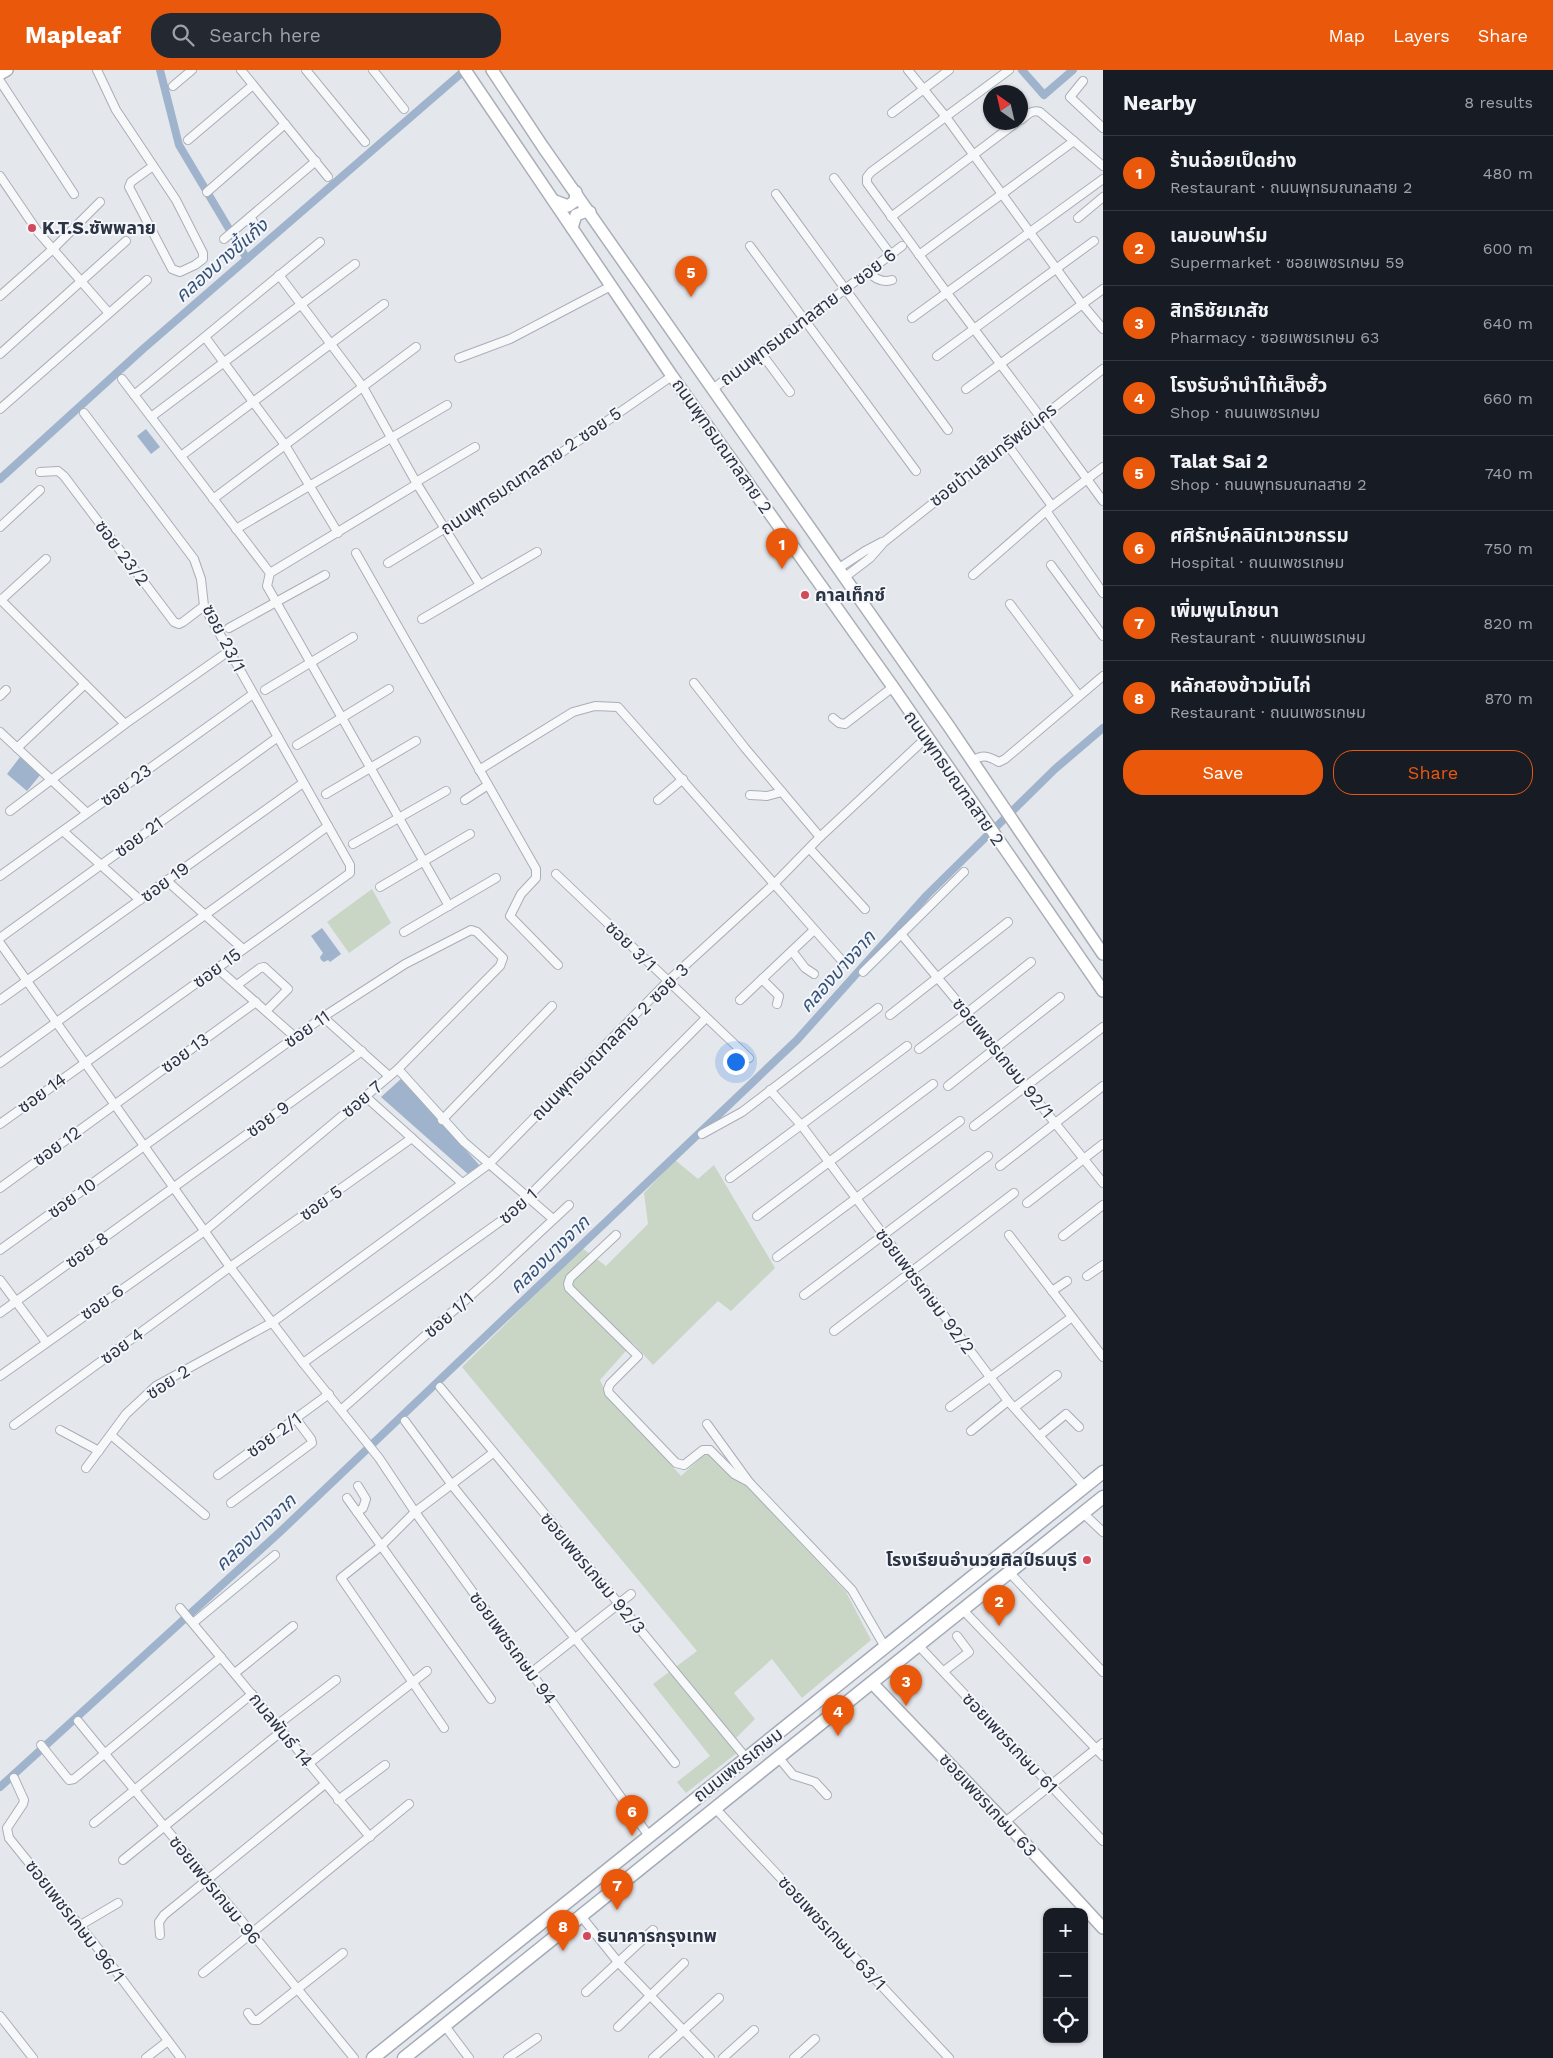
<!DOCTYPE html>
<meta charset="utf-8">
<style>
:root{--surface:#171b24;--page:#242831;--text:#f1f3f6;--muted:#9ea1a6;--line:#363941;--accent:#ea580c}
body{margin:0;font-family:"Work Sans","Noto Sans Thai",sans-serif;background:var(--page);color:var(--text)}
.controls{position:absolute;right:15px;bottom:15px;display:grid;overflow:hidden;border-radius:10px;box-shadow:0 1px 4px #0004}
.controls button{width:45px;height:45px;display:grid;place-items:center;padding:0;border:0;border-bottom:1px solid var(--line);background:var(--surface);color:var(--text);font:25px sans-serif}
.compass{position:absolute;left:983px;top:15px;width:45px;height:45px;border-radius:50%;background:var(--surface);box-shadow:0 1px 4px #0004;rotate:326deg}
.you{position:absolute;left:735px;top:991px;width:18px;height:18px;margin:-12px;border:4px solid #fff;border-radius:50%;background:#1a73e8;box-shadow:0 0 0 8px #1a73e833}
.badge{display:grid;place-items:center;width:32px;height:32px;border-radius:50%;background:var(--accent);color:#fff;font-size:16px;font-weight:700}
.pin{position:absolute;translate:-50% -41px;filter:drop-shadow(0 1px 2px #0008)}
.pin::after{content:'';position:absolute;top:26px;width:18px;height:15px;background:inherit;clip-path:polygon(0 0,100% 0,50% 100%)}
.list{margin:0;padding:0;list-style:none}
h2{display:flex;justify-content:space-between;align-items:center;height:65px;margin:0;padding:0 20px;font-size:21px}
h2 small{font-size:16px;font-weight:400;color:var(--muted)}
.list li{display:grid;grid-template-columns:32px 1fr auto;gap:15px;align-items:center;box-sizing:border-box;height:75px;padding:0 20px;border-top:1px solid var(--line)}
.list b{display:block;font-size:19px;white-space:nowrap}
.list p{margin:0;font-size:16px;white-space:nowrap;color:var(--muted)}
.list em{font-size:16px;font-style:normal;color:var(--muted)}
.actions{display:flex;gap:10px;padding:15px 20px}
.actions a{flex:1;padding:11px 0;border:1px solid var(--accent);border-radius:20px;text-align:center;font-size:18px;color:var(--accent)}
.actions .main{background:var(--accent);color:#fff}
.icon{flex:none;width:28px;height:28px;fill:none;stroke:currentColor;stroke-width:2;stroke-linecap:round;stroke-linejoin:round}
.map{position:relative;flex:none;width:1103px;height:1988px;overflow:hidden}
header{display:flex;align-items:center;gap:30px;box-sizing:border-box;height:70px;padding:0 25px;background:var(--accent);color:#fff}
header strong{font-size:24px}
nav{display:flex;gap:28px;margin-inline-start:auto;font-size:18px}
.search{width:350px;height:45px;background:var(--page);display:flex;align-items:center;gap:12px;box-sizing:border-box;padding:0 18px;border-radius:20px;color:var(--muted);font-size:19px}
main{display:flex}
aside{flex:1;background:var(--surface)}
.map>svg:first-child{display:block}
.green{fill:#c9d6c5}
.water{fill:#9fb4cc}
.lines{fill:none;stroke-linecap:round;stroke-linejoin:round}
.canal{stroke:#9fb4cc;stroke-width:8}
.street-casing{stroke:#a9aeb7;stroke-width:10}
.secondary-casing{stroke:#a9aeb7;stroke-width:14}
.primary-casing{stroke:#a3abb8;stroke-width:15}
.street{stroke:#f7f8fa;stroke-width:8}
.secondary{stroke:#fff;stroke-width:11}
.primary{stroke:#fff;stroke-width:12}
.poi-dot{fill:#d1495b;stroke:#f4f6f9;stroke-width:2}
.labels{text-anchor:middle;stroke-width:4;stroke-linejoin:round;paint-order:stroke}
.poi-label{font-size:18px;font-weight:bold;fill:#2b3445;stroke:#f4f6f9;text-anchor:start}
.street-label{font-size:18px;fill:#2b3445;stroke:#f4f6f9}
.water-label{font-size:19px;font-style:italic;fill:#34527a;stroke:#f4f6f9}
</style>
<header>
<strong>Mapleaf</strong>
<div class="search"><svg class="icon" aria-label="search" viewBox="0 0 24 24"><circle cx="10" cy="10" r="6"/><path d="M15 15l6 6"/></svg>Search here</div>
<nav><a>Map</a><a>Layers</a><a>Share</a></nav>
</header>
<main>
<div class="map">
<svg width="1103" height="1988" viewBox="0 0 1103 1988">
<rect width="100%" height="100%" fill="#e4e7ec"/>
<g class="green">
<polygon points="372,819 391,853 349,883 327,852"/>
<polygon points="675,1090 698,1109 714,1095 775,1198 731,1241 718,1231 653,1295 633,1273 600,1310 606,1323 681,1406 706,1383 746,1415 846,1522 871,1570 802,1628 772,1589 734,1623 755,1649 736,1668 743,1678 686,1723 677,1712 710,1686 653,1614 697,1581 462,1297 582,1178 606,1196 648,1154 644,1123"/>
</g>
<g class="water">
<polygon points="146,359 160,377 151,384 137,366"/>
<polygon points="20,687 41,704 27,721 7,704"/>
<polygon points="322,858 341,884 330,892 328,890 324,892 321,890 320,887 323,883 311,866"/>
<polygon points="402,1008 481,1097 469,1105 381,1027"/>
</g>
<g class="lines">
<g class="canal">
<polyline points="160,0 179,75 247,189"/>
<polyline points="1022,0 1044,25 1073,0"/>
<polyline points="0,409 143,279 465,0"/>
<polyline points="0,1717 281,1461 797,970 927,825 1055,699 1103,658"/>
</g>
<defs>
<g id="street">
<polyline points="97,0 116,40 176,130 203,183 203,189 195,195 180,202 172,199 129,117 131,112 153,96"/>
<polyline points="241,0 328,107"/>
<polyline points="306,0 365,72"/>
<polyline points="373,0 404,39"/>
<polyline points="908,0 946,47 1082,234 1103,259"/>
<polyline points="1009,0 871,102 867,107 867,113 947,223 1041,348"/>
<polyline points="0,11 74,124"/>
<polyline points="1083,11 1070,27 1103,58"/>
<polyline points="173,16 192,0"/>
<polyline points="892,43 949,0"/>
<path d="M1021,50C1027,45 1032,39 1040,42L1103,96"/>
<polyline points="188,70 253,15"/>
<polyline points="0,106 38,162 108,242"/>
<polyline points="834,108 891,185"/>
<polyline points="207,122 285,54"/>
<polyline points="776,124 948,360"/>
<polyline points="250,147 259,160"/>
<polyline points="891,147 1017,52"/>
<polyline points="1078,148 1103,127"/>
<polyline points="224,169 316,91"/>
<polyline points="750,176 916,401"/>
<polyline points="919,185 1074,71"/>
<path d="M869,202C875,209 883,213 892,210"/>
<polyline points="279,205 363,317 417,414 480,515"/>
<polyline points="0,226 53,179 100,132"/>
<polyline points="912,248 1103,109"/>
<polyline points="205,267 285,375 338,463"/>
<polyline points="761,283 790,322"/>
<polyline points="0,284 126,171"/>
<polyline points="937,286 1094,171"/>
<polyline points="459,288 510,269 611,216"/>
<polyline points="122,309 270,503"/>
<polyline points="714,318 902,176"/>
<polyline points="966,319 1103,219"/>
<polyline points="134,325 320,172"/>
<polyline points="0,339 147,210"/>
<polyline points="151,347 355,194"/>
<polyline points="1046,353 1103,431"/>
<polyline points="1007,374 1052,436"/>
<polyline points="181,386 384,234"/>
<polyline points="40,402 58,401 64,406 174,552 179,554 183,552 204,536"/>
<polyline points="416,412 475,377"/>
<polyline points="417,414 270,503 267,516 449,836"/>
<polyline points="213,429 416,277"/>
<polyline points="1047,442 1103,523"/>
<polyline points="0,457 40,420"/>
<polyline points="236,459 447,335"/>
<polyline points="356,483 536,799 536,808 521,824 510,846 558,895"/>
<polyline points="388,493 506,421 672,306"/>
<polyline points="1051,495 1103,566"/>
<polyline points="839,498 865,481 882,472"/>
<polyline points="973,505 1052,436 1103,397"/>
<polyline points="845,507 870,488 884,472 1103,299"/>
<polyline points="0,529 125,654"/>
<polyline points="1,530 46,489"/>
<polyline points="1010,534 1079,626"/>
<polyline points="422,549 537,482"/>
<polyline points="229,558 325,505"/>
<polyline points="694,613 745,678 820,767"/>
<polyline points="265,620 353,567"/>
<polyline points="0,626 6,620"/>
<polyline points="833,648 839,653 845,654 893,617"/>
<polyline points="0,662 87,743"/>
<polyline points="297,675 389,619"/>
<polyline points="17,678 85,614"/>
<path d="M972,691C983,684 988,686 999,692L1005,689L1103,606"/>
<polyline points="479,700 573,642 595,636 618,637 844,893"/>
<polyline points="326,724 416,671"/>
<polyline points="750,725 767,726 782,722"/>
<polyline points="465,730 488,715"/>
<polyline points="658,730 683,709"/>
<polyline points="10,741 125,654 229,581"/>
<polyline points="63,761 140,830"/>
<polyline points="353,774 446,721"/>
<polyline points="810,779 865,839"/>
<polyline points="556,804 749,988"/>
<polyline points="0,806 253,624"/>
<polyline points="166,810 243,879"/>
<polyline points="380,817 470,764"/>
<polyline points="404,862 496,808"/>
<polyline points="901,864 967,943 1103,1113"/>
<polyline points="0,868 278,667"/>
<polyline points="0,873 230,1197 303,1293 379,1388 415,1442 649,1766"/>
<polyline points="792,881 805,898 814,904"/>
<polyline points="217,898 295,967"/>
<polyline points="863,902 964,802"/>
<polyline points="762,909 779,926 777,934"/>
<polyline points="237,915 260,898 264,897 288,919 266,941"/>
<polyline points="0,930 303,713"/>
<polyline points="740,930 814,860"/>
<polyline points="890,945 1008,852"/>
<polyline points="323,947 389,1006"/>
<polyline points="919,979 967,943 1031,892"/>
<polyline points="0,993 328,756"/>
<polyline points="398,999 464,1072 553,1149"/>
<polyline points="948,1016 1060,927"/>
<polyline points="770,1020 802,1056 1008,1331 1085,1417"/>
<polyline points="365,1026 462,1113"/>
<polyline points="442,1050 552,936"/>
<polyline points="0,1054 350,803 350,795 204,536 201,509 194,489 84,343"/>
<polyline points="974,1056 1103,957"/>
<polyline points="702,1064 742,1042 878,938"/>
<polyline points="1000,1096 1103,1016"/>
<polyline points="730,1108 907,976"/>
<polyline points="0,1118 256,932"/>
<polyline points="1027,1133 1103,1074"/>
<polyline points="757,1146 933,1014"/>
<polyline points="616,1165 570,1208 568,1214 569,1218 638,1286 610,1314 608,1319 609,1323 676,1393 684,1395 703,1380 710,1380 734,1404 749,1412"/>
<polyline points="1009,1165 1103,1287"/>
<polyline points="1063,1166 1103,1135"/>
<polyline points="0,1180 323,947 405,894 471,860 477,862 503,888 500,896 398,999 206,1160 0,1306"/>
<polyline points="777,1187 960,1051"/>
<polyline points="1087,1206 1103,1195"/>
<polyline points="0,1210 46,1272"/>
<polyline points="1052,1221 1067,1211"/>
<polyline points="804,1225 988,1086"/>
<polyline points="0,1243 362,981"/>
<polyline points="834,1261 1014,1123"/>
<polyline points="303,1293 512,1143 706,948"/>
<polyline points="440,1317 747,1689"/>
<polyline points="950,1337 1072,1247"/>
<polyline points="1015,1337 1057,1305"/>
<polyline points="342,1339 495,1204 569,1135"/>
<polyline points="405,1351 452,1415 675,1693"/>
<polyline points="707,1354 749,1412 852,1520 885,1577"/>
<polyline points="14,1355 230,1197 412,1068"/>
<polyline points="60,1360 99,1381"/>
<polyline points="971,1361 1008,1331"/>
<polyline points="111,1365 205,1445"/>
<polyline points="1039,1366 1066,1344 1079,1357"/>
<polyline points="86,1398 126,1344 156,1316 273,1252 489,1094 668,911 774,814 820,767 926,668"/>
<polyline points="218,1405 329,1324"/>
<polyline points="347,1428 491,1629"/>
<polyline points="231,1433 312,1373 311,1369 296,1349"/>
<polyline points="357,1442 363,1438 366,1429 358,1416"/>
<polyline points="1083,1443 1103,1462"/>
<polyline points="1009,1502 1103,1602"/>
<polyline points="180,1538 370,1767"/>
<polyline points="962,1539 1103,1686"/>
<polyline points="193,1553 275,1485"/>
<polyline points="918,1575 1103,1771"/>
<polyline points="944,1601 969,1582 957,1566"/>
<polyline points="235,1603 293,1556"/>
<polyline points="531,1603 631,1524"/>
<polyline points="78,1651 354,1988"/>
<polyline points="277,1655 336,1610"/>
<polyline points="444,1658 341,1508 381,1476 415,1442 493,1383"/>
<polyline points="41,1675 69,1710 74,1709 221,1587"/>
<polyline points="779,1688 793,1705 815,1712 827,1725"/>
<polyline points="308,1694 427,1601"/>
<polyline points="14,1708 24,1730 23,1734 7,1758 9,1768 109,1892 181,1988"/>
<polyline points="338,1730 385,1695"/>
<polyline points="715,1738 949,1988"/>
<polyline points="1005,1752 1103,1673"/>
<polyline points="94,1753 252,1624"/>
<polyline points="123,1790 282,1661"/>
<polyline points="581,1846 618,1892 710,1988"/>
<polyline points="79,1856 118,1833"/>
<polyline points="160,1865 159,1852 164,1845 325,1714"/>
<polyline points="203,1903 409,1734"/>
<polyline points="586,1922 653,1860"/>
<polyline points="248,1943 253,1950 258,1950 343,1883"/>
<polyline points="0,1946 33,1988"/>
<polyline points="445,1956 469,1988"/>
<polyline points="618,1957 684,1893"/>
<polyline points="146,1988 168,1971"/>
<polyline points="508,1988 537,1968"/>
<polyline points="653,1988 719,1928"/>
<polyline points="723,1988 754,1960"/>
<polyline points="794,1988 815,1969"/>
</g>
<g id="secondary">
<polyline points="465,0 672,306 893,617 1103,921"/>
<polyline points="492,0 543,77 948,655 1103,884"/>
<polyline points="0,4 7,0"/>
<polyline points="555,131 568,136 575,131 576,122"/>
<polyline points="572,158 576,145 584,142 590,142"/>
<polyline points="872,1613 1005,1752 1103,1858"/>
</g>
<g id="primary">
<polyline points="373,1988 1103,1402"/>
<polyline points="404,1988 1103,1427"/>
</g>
</defs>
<use href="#street" class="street-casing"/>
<use href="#secondary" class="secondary-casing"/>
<use href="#primary" class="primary-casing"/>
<use href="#street" class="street"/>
<use href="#secondary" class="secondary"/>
<use href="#primary" class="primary"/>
</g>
<g class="poi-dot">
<circle cx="32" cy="158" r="5"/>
<circle cx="805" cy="525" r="5"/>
<circle cx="1087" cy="1490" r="5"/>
<circle cx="587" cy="1866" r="5"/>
</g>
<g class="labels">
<g class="poi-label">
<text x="42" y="164">K.T.S.ซัพพลาย</text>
<text x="815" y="531">คาลเท็กซ์</text>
<text x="1077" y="1496" text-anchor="end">โรงเรียนอำนวยศิลป์ธนบุรี</text>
<text x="597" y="1872">ธนาคารกรุงเทพ</text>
</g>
<g class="street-label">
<text transform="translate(808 247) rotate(-37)" y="6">ถนนพุทธมณฑลสาย ๒ ซอย 6</text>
<text transform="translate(722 376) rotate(55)" y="6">ถนนพุทธมณฑลสาย 2</text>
<text transform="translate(993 385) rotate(-38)" y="6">ซอยบ้านสินทรัพย์นคร</text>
<text transform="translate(531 401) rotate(-34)" y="6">ถนนพุทธมณฑลสาย 2 ซอย 5</text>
<text transform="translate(122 483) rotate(53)" y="6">ซอย 23/2</text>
<text transform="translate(224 568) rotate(63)" y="6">ซอย 23/1</text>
<text transform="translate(954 708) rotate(55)" y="6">ถนนพุทธมณฑลสาย 2</text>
<text transform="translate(126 715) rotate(-36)" y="6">ซอย 23</text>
<text transform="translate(139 767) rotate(-36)" y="6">ซอย 21</text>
<text transform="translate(165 812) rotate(-36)" y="6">ซอย 19</text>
<text transform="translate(631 876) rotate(44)" y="6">ซอย 3/1</text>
<text transform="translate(217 898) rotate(-36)" y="6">ซอย 15</text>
<text transform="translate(307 959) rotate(-35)" y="6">ซอย 11</text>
<text transform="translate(610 972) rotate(-45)" y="6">ถนนพุทธมณฑลสาย 2 ซอย 3</text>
<text transform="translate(185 983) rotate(-36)" y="6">ซอย 13</text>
<text transform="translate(1003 988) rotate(51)" y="6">ซอยเพชรเกษม 92/1</text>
<text transform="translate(42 1023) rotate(-36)" y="6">ซอย 14</text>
<text transform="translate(362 1029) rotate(-40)" y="6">ซอย 7</text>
<text transform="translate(268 1049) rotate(-36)" y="6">ซอย 9</text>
<text transform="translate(57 1076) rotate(-36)" y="6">ซอย 12</text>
<text transform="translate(72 1128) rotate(-36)" y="6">ซอย 10</text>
<text transform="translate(321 1133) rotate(-35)" y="6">ซอย 5</text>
<text transform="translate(518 1136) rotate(-41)" y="6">ซอย 1</text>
<text transform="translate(87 1180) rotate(-36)" y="6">ซอย 8</text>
<text transform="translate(925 1221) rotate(53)" y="6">ซอยเพชรเกษม 92/2</text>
<text transform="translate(102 1232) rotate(-35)" y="6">ซอย 6</text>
<text transform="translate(449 1245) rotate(-41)" y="6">ซอย 1/1</text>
<text transform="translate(122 1276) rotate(-36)" y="6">ซอย 4</text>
<text transform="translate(168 1312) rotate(-33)" y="6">ซอย 2</text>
<text transform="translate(274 1365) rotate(-36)" y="6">ซอย 2/1</text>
<text transform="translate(593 1503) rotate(50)" y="6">ซอยเพชรเกษม 92/3</text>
<text transform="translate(513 1578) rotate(54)" y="6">ซอยเพชรเกษม 94</text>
<text transform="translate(281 1660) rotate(51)" y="6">กมลพันธ์ 14</text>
<text transform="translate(1010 1673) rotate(47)" y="6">ซอยเพชรเกษม 61</text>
<text transform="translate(738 1695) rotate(-38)" y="6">ถนนเพชรเกษม</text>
<text transform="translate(988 1735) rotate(47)" y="6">ซอยเพชรเกษม 63</text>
<text transform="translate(215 1820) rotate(51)" y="6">ซอยเพชรเกษม 96</text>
<text transform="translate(75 1851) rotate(52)" y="6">ซอยเพชรเกษม 96/1</text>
<text transform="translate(832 1863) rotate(47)" y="6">ซอยเพชรเกษม 63/1</text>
</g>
<g class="water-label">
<text transform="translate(221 190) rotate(-41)" y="7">คลองบางขี้แก้ง</text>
<text transform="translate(837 901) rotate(-48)" y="7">คลองบางจาก</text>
<text transform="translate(549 1184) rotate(-44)" y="7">คลองบางจาก</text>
<text transform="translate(255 1462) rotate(-43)" y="7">คลองบางจาก</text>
</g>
</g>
</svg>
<div class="controls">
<button>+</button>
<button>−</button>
<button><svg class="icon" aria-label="locate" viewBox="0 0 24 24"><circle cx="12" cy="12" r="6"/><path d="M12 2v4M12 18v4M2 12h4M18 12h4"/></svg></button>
</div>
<svg class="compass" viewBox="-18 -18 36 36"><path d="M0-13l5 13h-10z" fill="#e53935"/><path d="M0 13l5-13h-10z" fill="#9ea1a6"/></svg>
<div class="you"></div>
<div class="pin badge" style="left:782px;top:499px">1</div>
<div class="pin badge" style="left:999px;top:1556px">2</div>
<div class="pin badge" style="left:906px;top:1636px">3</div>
<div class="pin badge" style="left:838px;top:1666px">4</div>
<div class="pin badge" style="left:691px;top:227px">5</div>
<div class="pin badge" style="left:632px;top:1766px">6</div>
<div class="pin badge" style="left:617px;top:1840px">7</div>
<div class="pin badge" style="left:563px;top:1881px">8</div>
</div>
<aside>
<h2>Nearby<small>8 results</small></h2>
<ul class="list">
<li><span class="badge">1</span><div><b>ร้านฉ๋อยเป็ดย่าง</b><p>Restaurant · ถนนพุทธมณฑลสาย 2</p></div><em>480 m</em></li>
<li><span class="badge">2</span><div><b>เลมอนฟาร์ม</b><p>Supermarket · ซอยเพชรเกษม 59</p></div><em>600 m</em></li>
<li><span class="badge">3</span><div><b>สิทธิชัยเภสัช</b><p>Pharmacy · ซอยเพชรเกษม 63</p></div><em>640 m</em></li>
<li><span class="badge">4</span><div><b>โรงรับจำนำไท้เส็งฮั้ว</b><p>Shop · ถนนเพชรเกษม</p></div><em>660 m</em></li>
<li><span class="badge">5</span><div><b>Talat Sai 2</b><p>Shop · ถนนพุทธมณฑลสาย 2</p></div><em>740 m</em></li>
<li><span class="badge">6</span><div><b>ศศิรักษ์คลินิกเวชกรรม</b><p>Hospital · ถนนเพชรเกษม</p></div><em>750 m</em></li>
<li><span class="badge">7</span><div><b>เพิ่มพูนโภชนา</b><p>Restaurant · ถนนเพชรเกษม</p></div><em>820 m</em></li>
<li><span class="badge">8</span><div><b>หลักสองข้าวมันไก่</b><p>Restaurant · ถนนเพชรเกษม</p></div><em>870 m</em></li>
</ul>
<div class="actions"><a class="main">Save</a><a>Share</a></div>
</aside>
</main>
